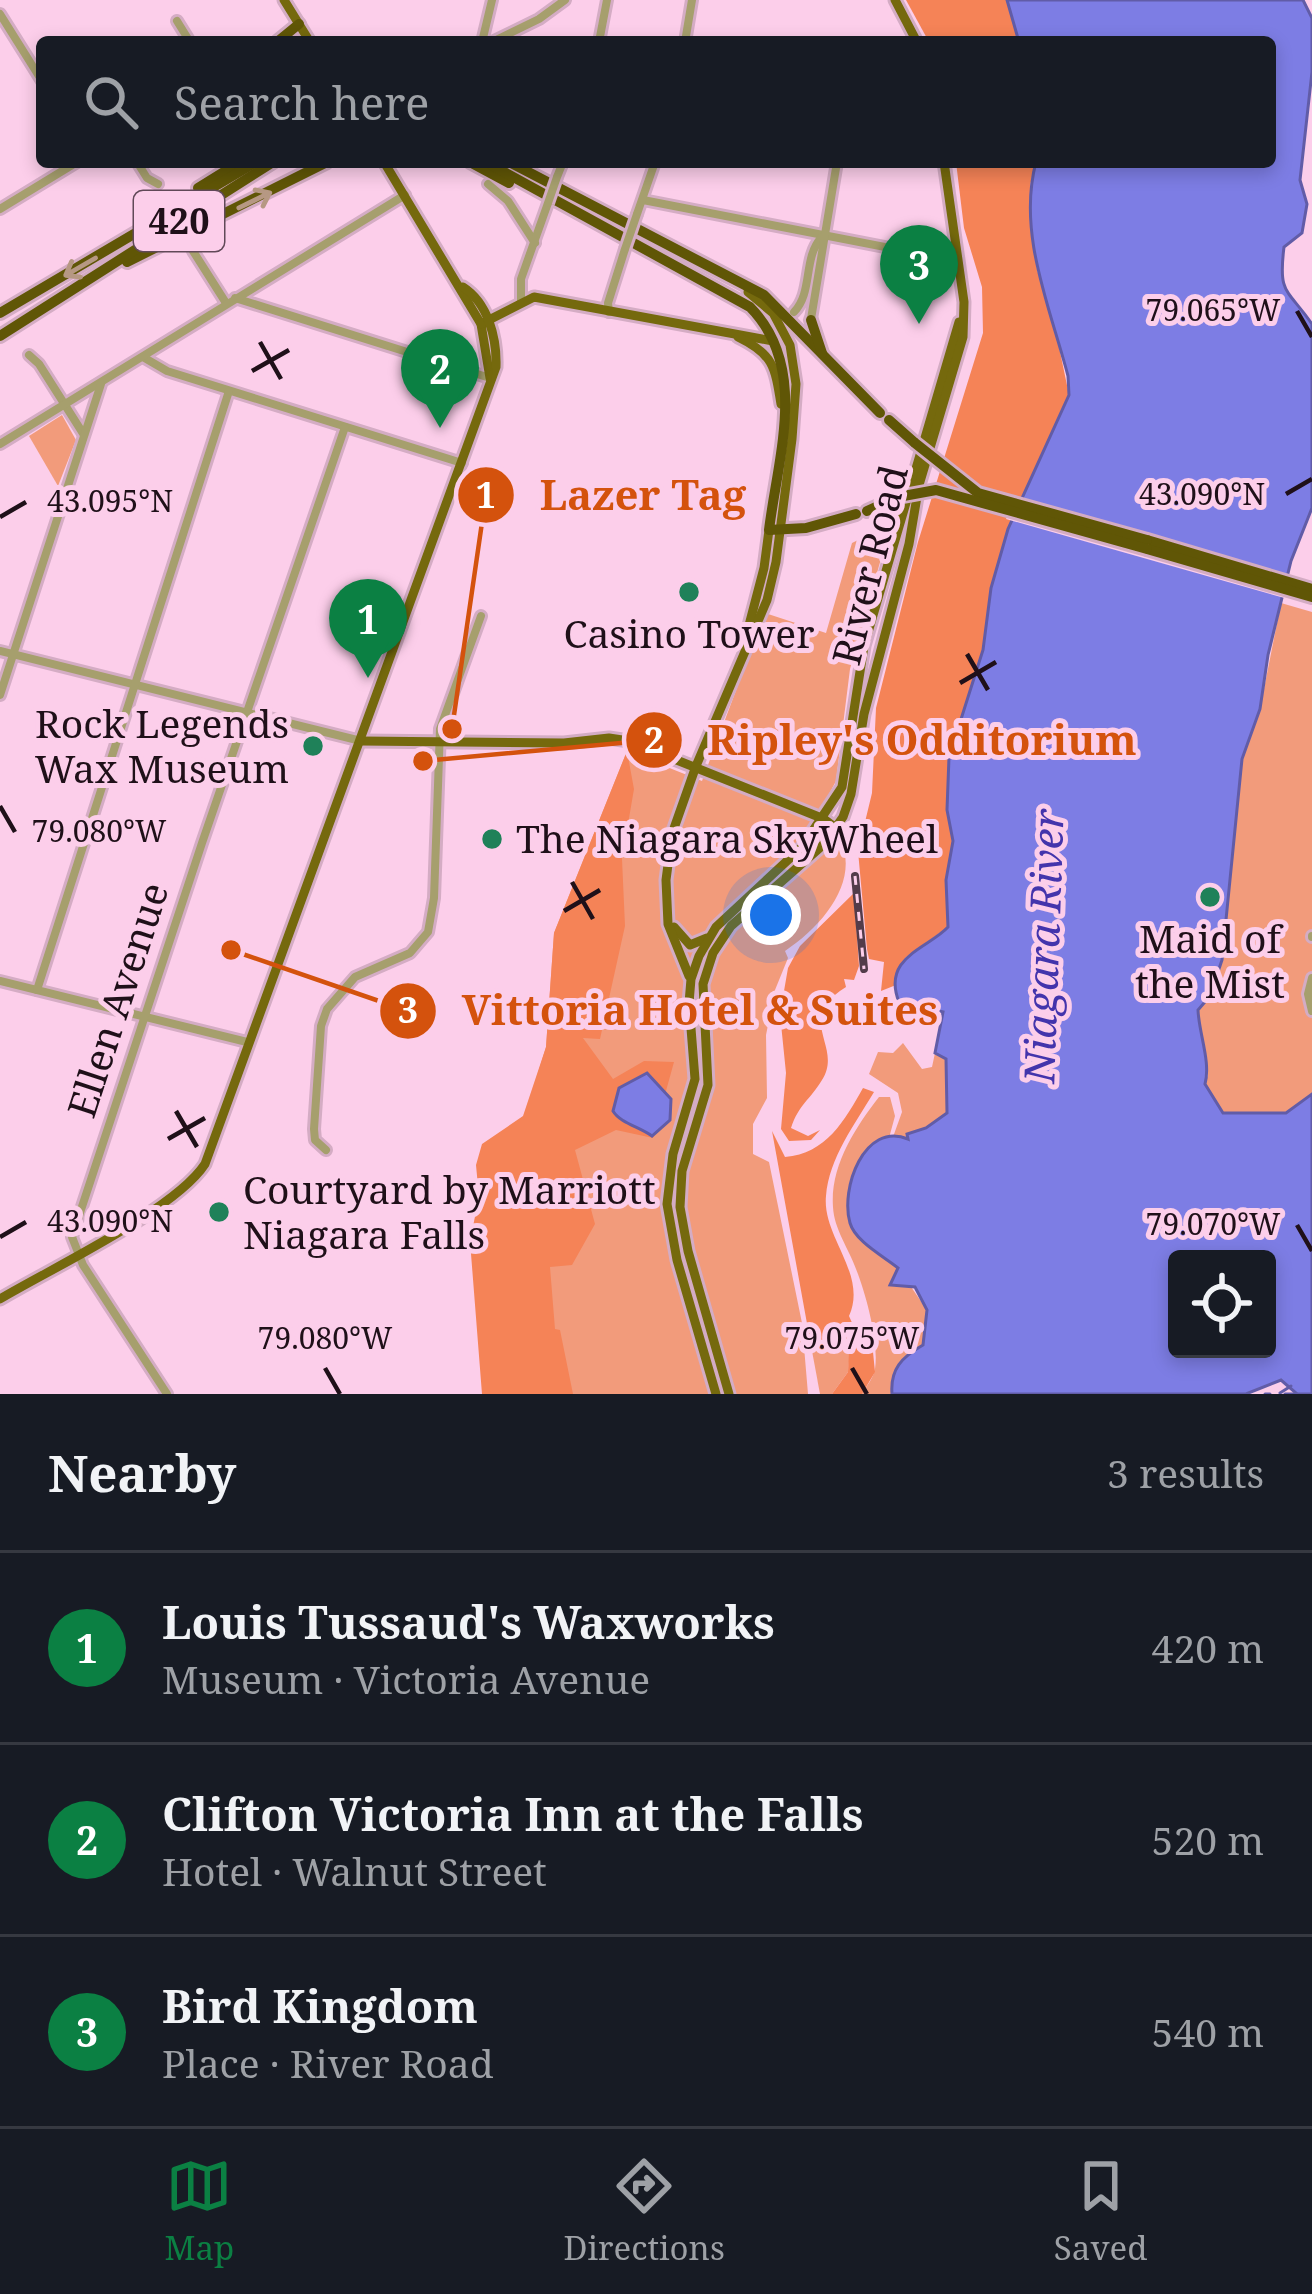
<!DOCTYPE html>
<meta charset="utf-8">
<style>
:root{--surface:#171b24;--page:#242831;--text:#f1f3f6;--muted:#9ea1a6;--line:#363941;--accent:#0b8043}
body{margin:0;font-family:"Noto Serif",serif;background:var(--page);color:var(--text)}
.controls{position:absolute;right:36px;bottom:36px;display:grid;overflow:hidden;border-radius:12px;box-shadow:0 6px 18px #0003}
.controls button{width:108px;height:108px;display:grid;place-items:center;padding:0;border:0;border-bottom:3px solid var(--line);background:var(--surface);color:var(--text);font:60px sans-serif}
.you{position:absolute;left:771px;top:915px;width:42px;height:42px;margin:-30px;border:9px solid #fff;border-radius:50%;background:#1a73e8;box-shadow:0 0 0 18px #1a73e833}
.badge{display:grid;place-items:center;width:78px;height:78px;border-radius:50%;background:var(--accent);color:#fff;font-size:39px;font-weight:700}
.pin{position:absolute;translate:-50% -99px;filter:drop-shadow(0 3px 6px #0008)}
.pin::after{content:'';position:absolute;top:63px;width:42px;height:36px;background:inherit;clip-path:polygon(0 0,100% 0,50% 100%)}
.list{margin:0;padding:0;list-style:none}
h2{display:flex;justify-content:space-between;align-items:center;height:156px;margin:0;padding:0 48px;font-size:51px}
h2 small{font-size:39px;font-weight:400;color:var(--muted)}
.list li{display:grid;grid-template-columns:78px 1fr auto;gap:36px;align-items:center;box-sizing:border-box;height:192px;padding:0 48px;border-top:3px solid var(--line)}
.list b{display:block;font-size:45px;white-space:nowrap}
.list p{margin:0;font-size:39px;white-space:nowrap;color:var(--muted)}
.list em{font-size:39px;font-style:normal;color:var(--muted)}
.icon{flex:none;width:66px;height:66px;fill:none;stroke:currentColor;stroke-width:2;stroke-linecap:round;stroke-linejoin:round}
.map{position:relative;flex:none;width:1312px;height:1394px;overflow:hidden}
.search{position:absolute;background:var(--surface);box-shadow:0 6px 18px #0003;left:36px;right:36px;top:36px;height:132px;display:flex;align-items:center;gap:30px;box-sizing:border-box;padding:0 42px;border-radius:12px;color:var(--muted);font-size:45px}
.sheet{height:732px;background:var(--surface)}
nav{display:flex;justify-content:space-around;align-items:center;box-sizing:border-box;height:168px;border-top:3px solid var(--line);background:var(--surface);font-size:33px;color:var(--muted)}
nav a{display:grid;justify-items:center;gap:6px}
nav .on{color:var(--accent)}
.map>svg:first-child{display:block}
.green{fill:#f29b7b}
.forest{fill:#f58357}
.water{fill:#7d7de4;stroke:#615ca7;stroke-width:3;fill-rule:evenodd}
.pier{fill:#fcceea}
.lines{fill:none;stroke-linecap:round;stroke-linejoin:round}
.stream{stroke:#615ca7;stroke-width:3}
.minor-casing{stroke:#d4acc4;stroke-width:14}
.major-casing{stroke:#d4acc4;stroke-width:15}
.highway-casing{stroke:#d4acc4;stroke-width:16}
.minor{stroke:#a69f6d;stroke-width:8}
.major{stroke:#75690d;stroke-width:9}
.highway{stroke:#605606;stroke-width:10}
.rail-casing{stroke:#533c4a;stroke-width:8}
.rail{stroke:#fcceea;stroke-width:3;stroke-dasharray:9;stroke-linecap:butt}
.minor-bridge-casing{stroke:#d4acc4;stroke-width:14;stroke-linecap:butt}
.highway-bridge-casing{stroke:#d4acc4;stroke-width:16;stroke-linecap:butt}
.minor-bridge{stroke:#a69f6d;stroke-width:8}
.highway-bridge{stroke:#605606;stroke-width:10}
.oneway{stroke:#b69883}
.ticks{fill:none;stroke:#1f1019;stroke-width:4.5}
.poi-dot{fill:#1f8159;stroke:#fcceea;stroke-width:4.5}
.labels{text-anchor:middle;stroke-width:10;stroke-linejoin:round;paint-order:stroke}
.shield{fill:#fcceea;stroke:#614958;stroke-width:3}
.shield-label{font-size:36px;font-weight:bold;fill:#1f1019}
.street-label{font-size:39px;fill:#1f1019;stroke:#fcceea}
.poi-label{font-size:39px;fill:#1f1019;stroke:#fcceea}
.water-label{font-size:42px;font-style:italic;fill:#4334ac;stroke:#fcceea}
.ticks-label{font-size:30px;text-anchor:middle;fill:#1f1019;stroke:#fcceea;stroke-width:10;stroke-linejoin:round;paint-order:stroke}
.leader{fill:none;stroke:#d4520d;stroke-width:4.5}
.callout-dot{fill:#d4520d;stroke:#fcceea;stroke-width:4.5}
.mark-label{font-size:36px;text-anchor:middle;font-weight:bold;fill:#fff}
.callout-label{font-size:42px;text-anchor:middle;font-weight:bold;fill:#d4520d;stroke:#fcceea;stroke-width:10;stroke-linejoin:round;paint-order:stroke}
</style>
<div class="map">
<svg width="1312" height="1394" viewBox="0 0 1312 1394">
<rect width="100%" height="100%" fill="#fcceea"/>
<g class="green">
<polygon points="62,415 76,440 58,486 29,436"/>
<path d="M858,540L884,548L850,669L836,781L819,813C875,860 833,919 785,951L788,958L775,990L766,1035L767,1098L753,1124V1154L769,1162L802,1323L808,1394H517L538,1073L546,1047L554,933L627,751L702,781L765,613L826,633L852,543Z"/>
<polygon points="1281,603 1312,612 1312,1094 1286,1113 1223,1113 1205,1084 1208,1075 1198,1030 1198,1010 1220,972 1242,759 1260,709"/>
<polygon points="903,1043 922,1069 932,1067 935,1053 946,1059 949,1088 946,1116 906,1139 893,1137 902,1112 898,1093 869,1074 878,1052 893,1053"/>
<path d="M879,1097H890L895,1116L889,1138L882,1140L862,1240L898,1268L927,1310L923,1346C906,1355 891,1373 892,1394H862C866,1387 874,1377 875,1369C879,1342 866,1294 856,1269C849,1249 834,1229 833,1207C830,1166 855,1128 879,1097Z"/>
<polygon points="810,1340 833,1343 850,1351 848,1372 832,1394 820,1394"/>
</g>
<g class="forest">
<polygon points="906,0 1007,0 1019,42 929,42"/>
<polygon points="956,162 1036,162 1030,185 1037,270 1053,318 1069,395 1008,529 991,588 983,650 949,757 947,810 953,841 946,880 948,927 905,958 896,985 881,991 884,962 869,959 867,949 858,851 872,793 876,708 918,542 983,333 982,287 964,228"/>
<polygon points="627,751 634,789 622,859 625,926 600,1039 583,1038 613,1079 644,1061 674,1062 653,1138 616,1130 575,1150 595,1224 572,1265 550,1267 555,1329 560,1330 573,1394 482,1394 470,1241 479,1197 476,1165 482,1144 523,1116 546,1047 554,933"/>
<path d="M854,893L859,966L854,980L844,979L846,987C793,1020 844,1046 822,1080C810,1100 799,1104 791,1128L808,1136L820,1130L811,1140L789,1141L781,1129L786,1073L780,1014L788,968L800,946Z"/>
<path d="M863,1088L874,1092C855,1124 829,1158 826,1196C822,1237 868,1274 849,1316L853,1325L860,1323L862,1343L872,1342L875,1372L862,1394H832L848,1372L849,1352L833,1343L810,1340L772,1131L785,1157C826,1154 845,1120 863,1088Z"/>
</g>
<g class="water">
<path d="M1007,0H1303L1312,18V72L1300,180L1307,204L1302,233L1284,247C1278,295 1287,288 1312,324V508L1291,561L1268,655L1260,709L1242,759L1222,960L1210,996L1198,1010C1199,1034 1211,1062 1205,1084L1223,1113H1286L1312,1094V1394H1297L1281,1380L1246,1394H892C890,1369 902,1357 923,1345L927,1310L915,1287L890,1285L898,1268C883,1256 855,1241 850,1223C840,1189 864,1121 908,1139L907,1134L926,1128L947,1113L946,1059L935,1053L943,1012L899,1002C881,957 929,948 948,927L946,880L953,841L947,810L949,757L983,650L991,588L1008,529L1069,395L1068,376C1050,307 1017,233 1036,162H1270V42H1019ZM1177,1259H1267V1349H1177Z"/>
<path d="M647,1073L671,1099L670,1120L652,1136C640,1127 620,1123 613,1111L619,1088Z"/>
</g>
<polygon class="pier" points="1016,499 1293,578 1288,599 1006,519"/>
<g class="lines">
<g class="stream">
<polyline points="1280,1393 1291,1386"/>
<polyline points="1265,1394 1270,1394"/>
<polyline points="1285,1394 1297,1394"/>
</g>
<defs>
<g id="minor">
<polyline points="0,14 42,81"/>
<polyline points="177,21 190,42"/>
<polyline points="482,42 492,0"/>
<polyline points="492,42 539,19 565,0"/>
<polyline points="599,42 607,0"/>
<polyline points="685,42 692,0"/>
<polyline points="137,162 147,178 158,184"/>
<polyline points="557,177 563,162"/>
<polyline points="488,184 508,201 535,243"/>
<polyline points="643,200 957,261"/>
<polyline points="0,209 77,162"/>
<polyline points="637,214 655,162"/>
<polyline points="193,251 226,303"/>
<polyline points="235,298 490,378"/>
<polyline points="521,301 521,279 548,203"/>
<polyline points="609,312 608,303 625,249"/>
<path d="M794,312C813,293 803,258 821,238"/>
<polyline points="811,319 837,162"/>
<polyline points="29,355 39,364 84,435"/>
<polyline points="143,357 167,371 462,463"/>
<polyline points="0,444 405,195"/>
<polyline points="0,651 361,741"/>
<polyline points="0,695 101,384"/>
<polyline points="1312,936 1312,937"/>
<polyline points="1312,978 1308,994 1312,1011"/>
<polyline points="0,981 247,1042"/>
<polyline points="37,990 229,391"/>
<polyline points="326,1150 315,1140 314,1129 321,1026 327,1009 355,977 410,953 428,932 434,898 440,729 481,616"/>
<polyline points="167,1394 83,1265 72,1237 202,843 345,427"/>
</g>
<g id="major">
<polyline points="284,0 310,42"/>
<polyline points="895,0 917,42"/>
<polyline points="384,162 481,324 490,378"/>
<polyline points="481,324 534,297 773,341"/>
<path d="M738,337C773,354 775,366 781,404"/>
<polyline points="747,633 764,568 769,530"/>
<polyline points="361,741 564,743 609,738 629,741 824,819 836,828"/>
<polyline points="674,927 690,945 707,938"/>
<polyline points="689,976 668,924 666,880 672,834 696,766 767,600 776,562 792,439 796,384 790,345 773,313 748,292"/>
<path d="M0,1299C52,1268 175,1210 205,1164L496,367C497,338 488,303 463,287"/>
<polyline points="716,1394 677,1260 667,1204 673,1154 695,1079 689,1003 691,979 699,956 716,927 802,847 842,787 864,646 959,322"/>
<polyline points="729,1394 688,1251 680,1207 682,1171 708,1085 703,984 713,953 731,926 824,844 843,817 851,794 864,714 909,544 919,485 963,337 964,302 944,162"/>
</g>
<g id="highway">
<polyline points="277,42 299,24"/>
<polyline points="470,162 509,183"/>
<path d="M486,162L750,307C809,367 778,456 769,530L806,528L856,514"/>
<polyline points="509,162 764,295 880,413"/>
<polyline points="198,188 240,162"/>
<polyline points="127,262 327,162"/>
<polyline points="0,313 256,162"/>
<polyline points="811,320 822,353"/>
<polyline points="0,336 273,162"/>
<polyline points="889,420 915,443"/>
<polyline points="867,511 898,497"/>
<polyline points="1147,540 1312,589"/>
<polyline points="1147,549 1312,597"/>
</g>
</defs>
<use href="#minor" class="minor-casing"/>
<use href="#major" class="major-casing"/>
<use href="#highway" class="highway-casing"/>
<use href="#minor" class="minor"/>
<use href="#major" class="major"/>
<use href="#highway" class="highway"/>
<defs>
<polyline id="rail" points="855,876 864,969"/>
</defs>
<use href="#rail" class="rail-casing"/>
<use href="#rail" class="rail"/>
<defs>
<g id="minor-bridge">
<polyline points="548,203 557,177"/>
<polyline points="625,249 637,214"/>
</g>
<g id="highway-bridge">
<polyline points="915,443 978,493 1147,540"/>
<polyline points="898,497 936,490 1147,549"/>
</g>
</defs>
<use href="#minor-bridge" class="minor-bridge-casing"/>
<use href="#highway-bridge" class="highway-bridge-casing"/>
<use href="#minor-bridge" class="minor-bridge"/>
<use href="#highway-bridge" class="highway-bridge"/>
</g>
<defs><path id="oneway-shaft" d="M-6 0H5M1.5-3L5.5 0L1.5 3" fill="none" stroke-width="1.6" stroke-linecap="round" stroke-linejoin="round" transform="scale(3)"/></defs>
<g class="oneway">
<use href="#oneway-shaft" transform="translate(255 200) rotate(-26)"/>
<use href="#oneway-shaft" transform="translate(80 267) rotate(150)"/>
</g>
<path class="ticks" d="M1297,311L1312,337M260,342L281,379M252,371L289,350M1286,494L1312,479M0,517L26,502M967,654L988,690M960,683L996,662M0,806L15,832M572,882L593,919M564,911L600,890M176,1111L197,1147M168,1139L205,1118M1297,1225L1312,1251M0,1237L26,1222M325,1368L340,1394M852,1368L867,1394"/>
<g class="poi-dot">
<circle cx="689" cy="592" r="12"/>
<circle cx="313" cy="746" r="12"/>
<circle cx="492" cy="839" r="12"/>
<circle cx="1210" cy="897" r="12"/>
<circle cx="219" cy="1212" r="12"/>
</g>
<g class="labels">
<rect class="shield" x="134" y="191" width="90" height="60" rx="9"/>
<g class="shield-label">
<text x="179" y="234">420</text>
</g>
<g class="street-label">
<text transform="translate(870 565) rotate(-76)" y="14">River Road</text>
<text transform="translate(118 1000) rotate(-72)" y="14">Ellen Avenue</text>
</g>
<g class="poi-label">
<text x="689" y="648">Casino Tower</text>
<text x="289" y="738" text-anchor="end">Rock Legends<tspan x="289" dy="45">Wax Museum</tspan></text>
<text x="516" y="853" text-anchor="start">The Niagara SkyWheel</text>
<text x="1210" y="953">Maid of<tspan x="1210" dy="45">the Mist</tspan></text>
<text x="243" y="1204" text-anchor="start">Courtyard by Marriott<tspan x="243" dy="45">Niagara Falls</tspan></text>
</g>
<g class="water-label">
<text transform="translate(1044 946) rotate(-88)" y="15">Niagara River</text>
</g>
</g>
<g class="ticks-label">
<text x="1213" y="321">79.065°W</text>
<text x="1202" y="505">43.090°N</text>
<text x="110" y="512">43.095°N</text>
<text x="99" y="842">79.080°W</text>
<text x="110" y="1232">43.090°N</text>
<text x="1213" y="1235">79.070°W</text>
<text x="325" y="1349">79.080°W</text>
<text x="852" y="1349">79.075°W</text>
</g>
<path class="leader" d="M452 729L486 495M423 761L654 740M231 950L408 1011"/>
<g class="callout-dot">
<circle cx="452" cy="729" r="12"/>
<circle cx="423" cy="761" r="12"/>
<circle cx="231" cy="950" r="12"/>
<circle cx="486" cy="495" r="30"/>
<circle cx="654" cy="740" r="30"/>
<circle cx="408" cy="1011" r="30"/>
</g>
<g class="mark-label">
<text x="486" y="508">1</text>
<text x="654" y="753">2</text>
<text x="408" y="1023">3</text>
</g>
<g class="callout-label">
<text x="643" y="510">Lazer Tag</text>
<text x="922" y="755">Ripley's Odditorium</text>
<text x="700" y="1025">Vittoria Hotel &amp; Suites</text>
</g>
</svg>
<div class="controls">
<button><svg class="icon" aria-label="locate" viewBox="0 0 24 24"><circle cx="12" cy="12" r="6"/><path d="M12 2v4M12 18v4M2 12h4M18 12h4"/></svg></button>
</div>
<div class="you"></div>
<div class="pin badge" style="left:368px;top:678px">1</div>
<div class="pin badge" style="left:440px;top:428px">2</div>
<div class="pin badge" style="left:919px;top:324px">3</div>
<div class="search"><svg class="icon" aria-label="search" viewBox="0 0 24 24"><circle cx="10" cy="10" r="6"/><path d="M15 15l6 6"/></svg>Search here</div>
</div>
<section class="sheet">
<h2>Nearby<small>3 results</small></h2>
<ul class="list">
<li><span class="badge">1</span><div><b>Louis Tussaud's Waxworks</b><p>Museum · Victoria Avenue</p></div><em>420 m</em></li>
<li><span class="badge">2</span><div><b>Clifton Victoria Inn at the Falls</b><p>Hotel · Walnut Street</p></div><em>520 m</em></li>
<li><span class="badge">3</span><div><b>Bird Kingdom</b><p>Place · River Road</p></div><em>540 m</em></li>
</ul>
</section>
<nav>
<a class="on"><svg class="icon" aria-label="map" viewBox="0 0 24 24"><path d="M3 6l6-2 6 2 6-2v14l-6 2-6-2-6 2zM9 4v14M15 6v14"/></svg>Map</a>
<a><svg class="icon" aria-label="directions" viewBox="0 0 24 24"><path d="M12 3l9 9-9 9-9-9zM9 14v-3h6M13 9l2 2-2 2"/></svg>Directions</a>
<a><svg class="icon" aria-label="saved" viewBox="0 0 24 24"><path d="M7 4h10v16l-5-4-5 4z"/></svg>Saved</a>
</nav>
